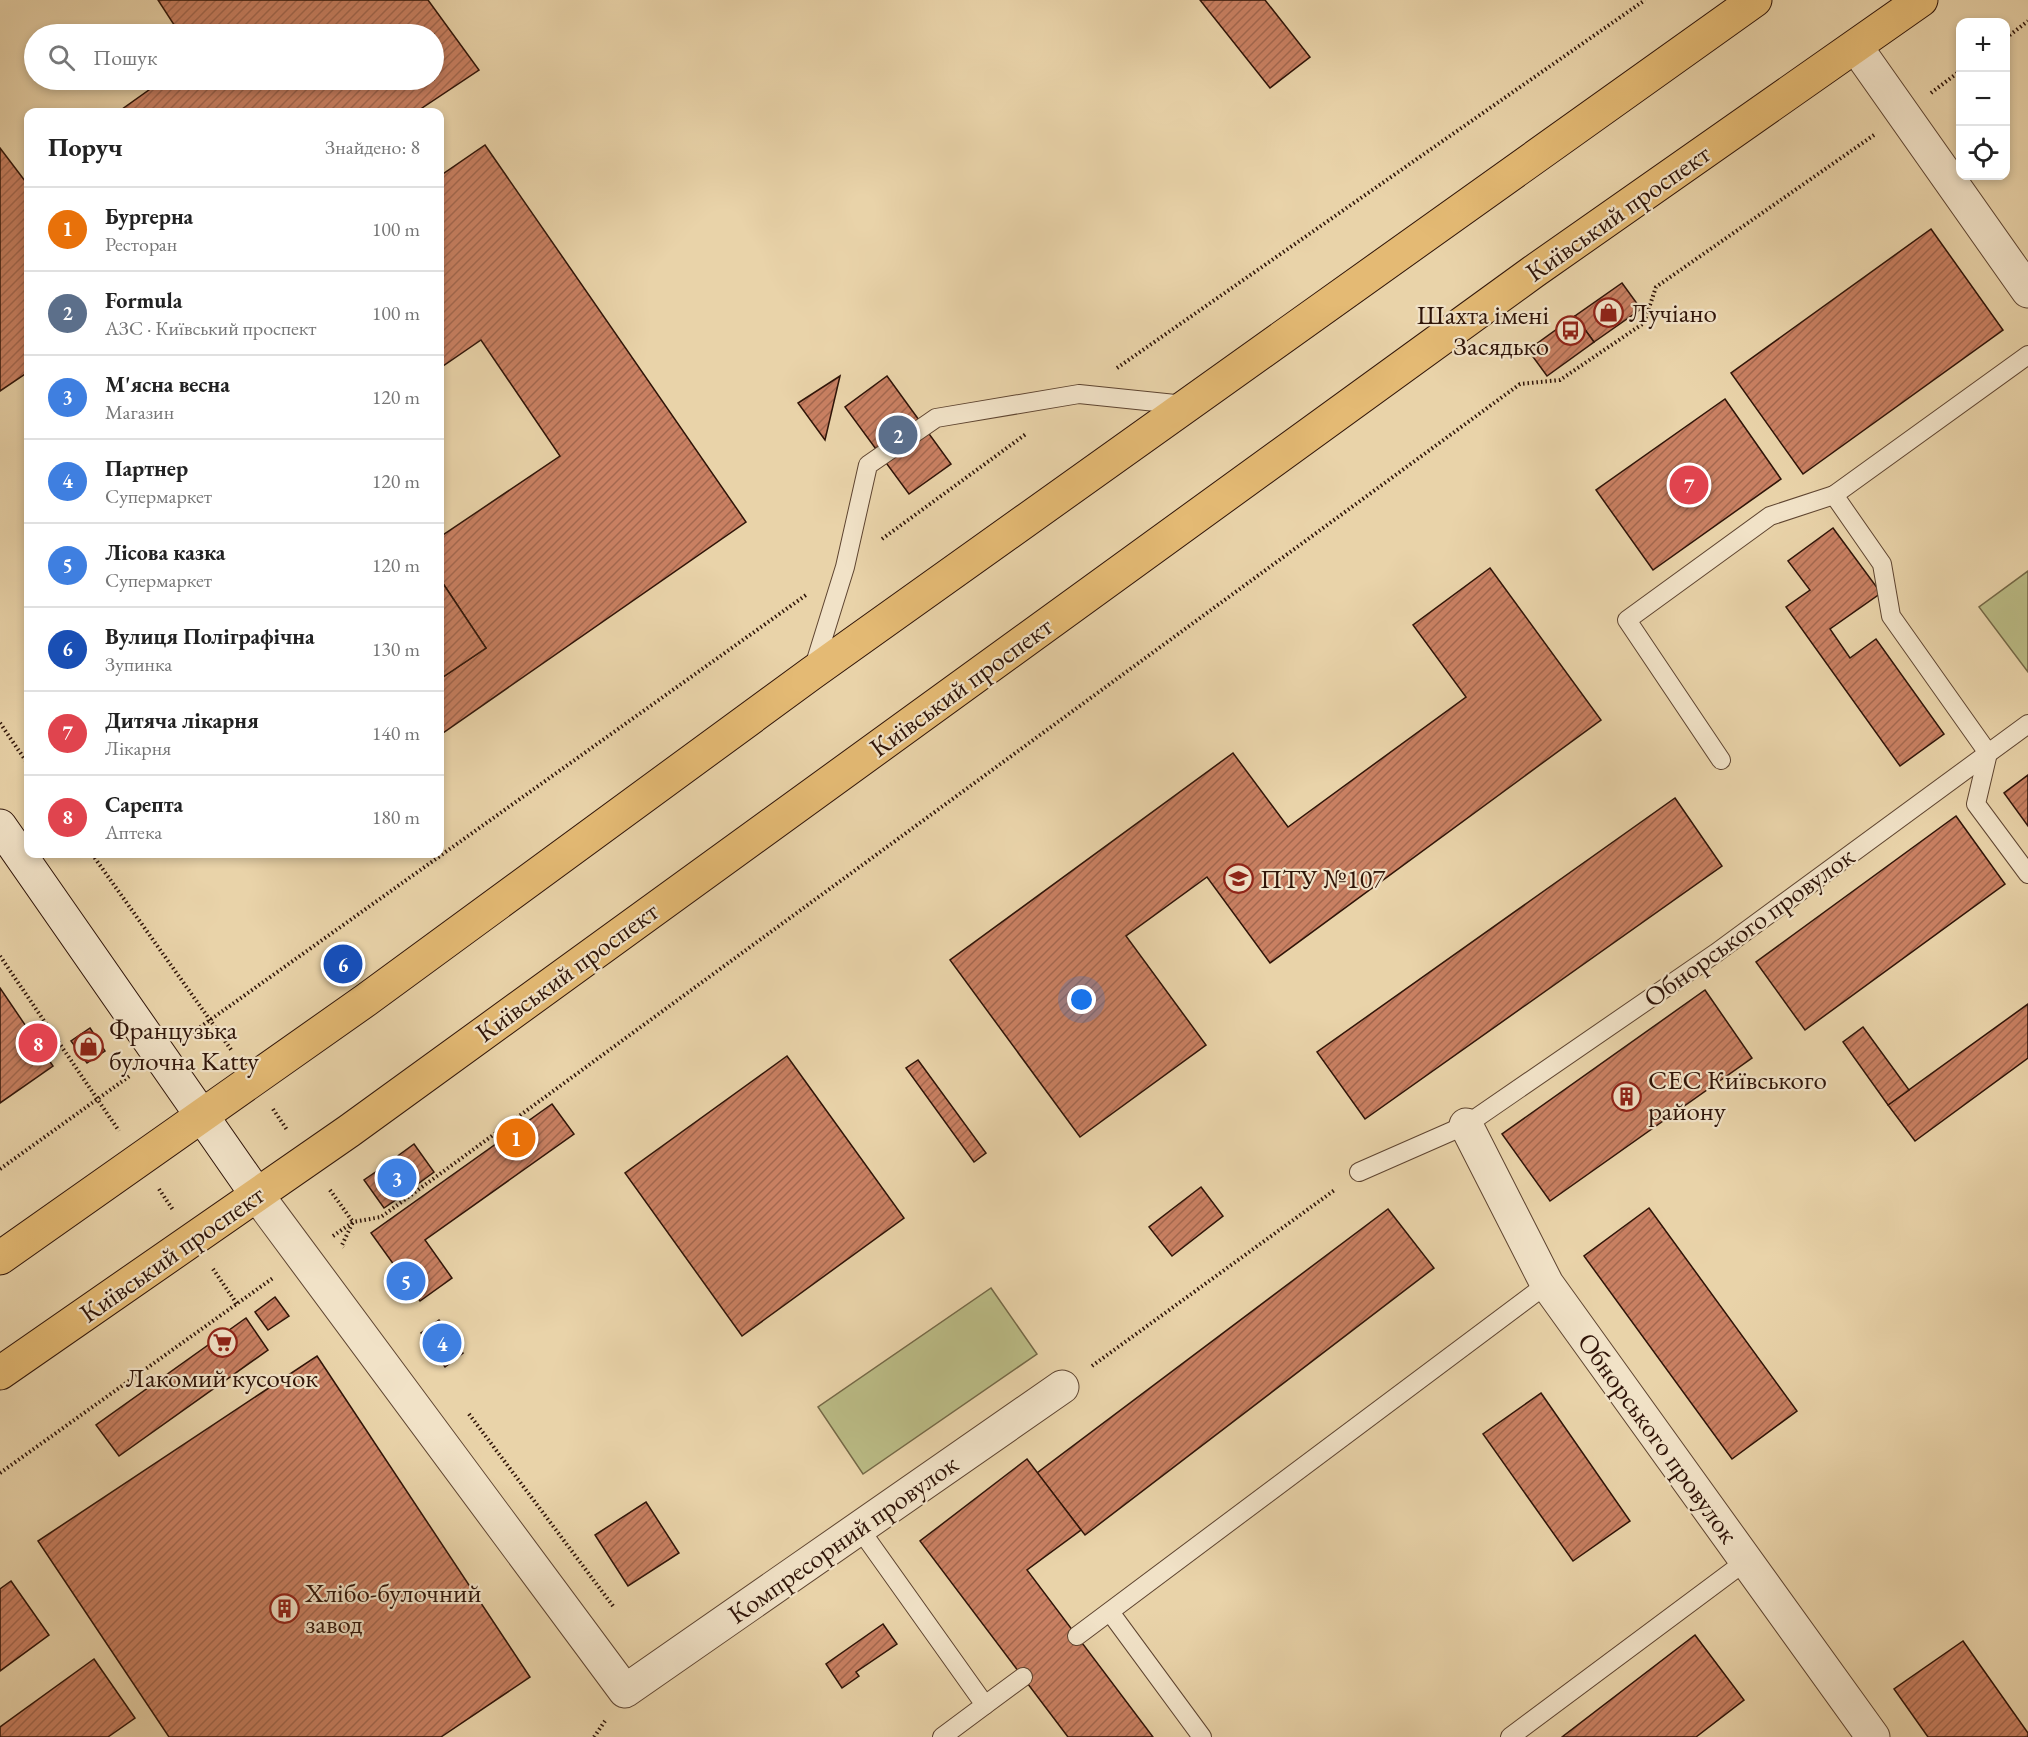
<!DOCTYPE html>
<html lang="uk">
<meta charset="utf-8">
<style>
:root{--surface:#fff;--page:#f6f6f6;--text:#222;--muted:#767676;--line:#e0e0e0;--accent:#2563eb}
body{margin:0;font-family:"EB Garamond",serif;background:var(--page);color:var(--text)}
.controls{position:absolute;right:18px;top:18px;display:grid;overflow:hidden;border-radius:12px;box-shadow:0 3px 9px #0003}
.controls button{width:54px;height:54px;display:grid;place-items:center;padding:0;border:0;border-bottom:2px solid var(--line);background:var(--surface);color:var(--text);font:30px sans-serif}
.you{position:absolute;left:1082px;top:1000px;width:21px;height:21px;margin:-15px;border:4px solid #fff;border-radius:50%;background:#1a73e8;box-shadow:0 0 0 9px #1a73e833}
.badge{display:grid;place-items:center;width:39px;height:39px;border-radius:50%;background:var(--accent);color:#fff;font-size:20px;font-weight:700}
.pin{position:absolute;translate:-50% -50%;border:3px solid #fff;box-shadow:0 2px 6px #0006}
.list{margin:0;padding:0;list-style:none}
h2{display:flex;justify-content:space-between;align-items:center;height:78px;margin:0;padding:0 24px;font-size:26px}
h2 small{font-size:20px;font-weight:400;color:var(--muted)}
.list li{display:grid;grid-template-columns:39px 1fr auto;gap:18px;align-items:center;box-sizing:border-box;height:84px;padding:0 24px;border-top:2px solid var(--line)}
.list b{display:block;font-size:22px;white-space:nowrap}
.list p{margin:0;font-size:20px;white-space:nowrap;color:var(--muted)}
.list em{font-size:20px;font-style:normal;color:var(--muted)}
.icon{flex:none;width:33px;height:33px;fill:none;stroke:currentColor;stroke-width:2;stroke-linecap:round;stroke-linejoin:round}
.map{position:relative;flex:none;width:2028px;height:1737px;overflow:hidden}
.search{position:absolute;background:var(--surface);box-shadow:0 3px 9px #0003;left:24px;top:24px;width:420px;height:66px;display:flex;align-items:center;gap:15px;box-sizing:border-box;padding:0 21px;border-radius:33px;color:var(--muted);font-size:22px}
.panel{position:absolute;background:var(--surface);box-shadow:0 3px 9px #0003;left:24px;top:108px;width:420px;height:750px;border-radius:12px}
.map>svg:first-child{display:block}
.park{fill:#babb85;stroke:#746846;stroke-width:1.5}
.building{fill:url(#building-hatch);stroke:#2f1408;stroke-width:1.5}
.lines{fill:none;stroke-linecap:round;stroke-linejoin:round}
.lane-casing{stroke:#5e4430;stroke-width:20}
.street-casing{stroke:#5e4430;stroke-width:35}
.secondary-casing{stroke:#2f1408;stroke-width:35}
.primary-casing{stroke:#2f1408;stroke-width:35}
.path{stroke:#2f1408;stroke-width:4;stroke-dasharray:1.5 3;stroke-linecap:butt}
.lane{stroke:#f1e2c7;stroke-width:18}
.street{stroke:#f1e2c7;stroke-width:33}
.secondary{stroke:#f1e2c7;stroke-width:33}
.primary{stroke:#e4ba74;stroke-width:33}
.labels{text-anchor:middle;stroke-width:4.5;stroke-linejoin:round;paint-order:stroke}
.street-label{font-size:27px;fill:#2f1408;stroke:#f1e2c7}
.poi-label{font-size:27px;fill:#2f1408;stroke:#f1e2c7;text-anchor:start}
</style>
<div class="map">
<svg width="2028" height="1737" viewBox="0 0 2028 1737">
<defs>
<pattern id="building-hatch" width="6" height="6" patternUnits="userSpaceOnUse" patternTransform="scale(1.5)"><rect width="6" height="6" fill="#c98062"/><path d="M-1 1l2-2M0 6l6-6M5 7l2-2" fill="none" stroke="#a4684f"/></pattern>
</defs>
<rect width="100%" height="100%" fill="#e9d3a9"/>
<filter id="stains"><feTurbulence type="fractalNoise" baseFrequency=".00333" numOctaves="4"/><feColorMatrix values="0 0 0 0 .2 0 0 0 0 .09 0 0 0 0 .02 0 0 0 .5 -.17"/></filter>
<radialGradient id="worn" r=".72"><stop offset=".6" stop-color="#630" stop-opacity="0"/><stop offset="1" stop-color="#630" stop-opacity=".3"/></radialGradient>
<g class="park">
<polygon points="2028,571 2028,672 1979,607"/>
<polygon points="991,1288 1037,1354 863,1474 818,1407"/>
</g>
<g class="building">
<polygon points="158,0 428,0 479,70 416,112 118,112 163,80 434,80 434,34 180,34"/>
<polygon points="1200,0 1265,0 1310,57 1270,88"/>
<polygon points="485,145 746,522 440,735 440,679 486,648 440,579 440,537 560,456 481,340 440,368 440,176"/>
<polygon points="0,148 25,181 28,179 28,372 0,391"/>
<polygon points="1931,229 2003,330 1803,474 1731,373"/>
<polygon points="1622,283 1641,309 1594,342 1575,316"/>
<polygon points="1575,316 1594,342 1547,376 1528,350"/>
<polygon points="840,376 825,440 798,403"/>
<polygon points="887,376 951,464 909,494 845,407"/>
<polygon points="1725,399 1781,479 1653,570 1596,490"/>
<polygon points="1833,528 1881,593 1830,629 1850,658 1876,639 1944,734 1900,766 1786,607 1810,590 1788,561"/>
<polygon points="1490,568 1601,720 1270,963 1207,877 1126,936 1206,1045 1080,1137 950,960 1233,753 1288,827 1466,697 1413,625"/>
<polygon points="440,579 486,648 440,679"/>
<polygon points="2028,775 2028,826 2004,793"/>
<polygon points="1675,798 1722,866 1365,1119 1317,1052"/>
<polygon points="1956,816 2005,884 1805,1030 1756,962"/>
<polygon points="0,988 53,1066 0,1103"/>
<polygon points="1705,990 1752,1058 1550,1201 1502,1134"/>
<polygon points="2028,1004 2028,1058 1915,1141 1888,1105"/>
<polygon points="1863,1027 1909,1090 1888,1105 1843,1042"/>
<polygon points="90,1028 105,1051 87,1063 71,1041"/>
<polygon points="787,1056 904,1218 742,1336 625,1173"/>
<polygon points="918,1060 986,1153 974,1162 906,1068"/>
<polygon points="552,1104 574,1134 425,1240 452,1278 420,1301 371,1233"/>
<polygon points="414,1144 434,1172 400,1197 380,1169"/>
<polygon points="380,1169 400,1197 384,1208 364,1180"/>
<polygon points="1201,1187 1223,1216 1172,1256 1149,1227"/>
<polygon points="1649,1208 1797,1411 1732,1459 1584,1256"/>
<polygon points="1388,1209 1434,1268 1085,1535 1037,1473"/>
<polygon points="275,1297 289,1316 268,1330 255,1312"/>
<polygon points="246,1318 268,1350 119,1456 96,1425"/>
<polygon points="439,1320 463,1353 445,1367 421,1333"/>
<polygon points="317,1356 530,1677 441,1737 169,1737 38,1541"/>
<polygon points="1541,1393 1630,1521 1573,1561 1483,1434"/>
<polygon points="1027,1459 1081,1530 1027,1570 1153,1737 1068,1737 920,1541"/>
<polygon points="646,1502 679,1553 628,1586 595,1535"/>
<polygon points="11,1581 49,1635 0,1671 0,1589"/>
<polygon points="883,1624 897,1644 856,1672 859,1676 842,1688 826,1664"/>
<polygon points="1695,1635 1744,1700 1696,1737 1562,1737"/>
<polygon points="1963,1641 2028,1733 2028,1737 1928,1737 1894,1689"/>
<polygon points="94,1659 135,1718 108,1737 0,1737 0,1727"/>
</g>
<g class="lines">
<defs>
<g id="lane">
<polyline points="2028,355 1834,495 1882,564 1891,616 1988,753 1976,804 2028,874"/>
<polyline points="813,670 845,567 868,465 936,418 1079,394 1185,405"/>
<polyline points="1721,760 1627,620 1770,516 1834,495"/>
<polyline points="1359,1172 1466,1125 1716,953 2028,724"/>
<polyline points="859,1528 985,1705 942,1737"/>
<polyline points="1110,1612 1202,1737"/>
<polyline points="1077,1636 1547,1284"/>
<polyline points="985,1705 1023,1677"/>
<polyline points="1510,1737 1746,1561"/>
</g>
<g id="street">
<polyline points="1856,47 2028,291"/>
<polyline points="1466,1125 1547,1284 1873,1737"/>
<polyline points="257,1195 625,1691 1062,1387"/>
</g>
<polyline id="secondary" points="0,826 257,1195"/>
<g id="primary">
<polyline points="0,1258 366,1000 812,673 1755,0"/>
<polyline points="0,1373 349,1131 1533,272 1921,0"/>
</g>
</defs>
<use href="#lane" class="lane-casing"/>
<use href="#street" class="street-casing"/>
<use href="#secondary" class="secondary-casing"/>
<use href="#primary" class="primary-casing"/>
<g class="path">
<polyline points="2006,38 2028,21"/>
<polyline points="1931,93 1960,71"/>
<polyline points="1117,368 1645,0"/>
<polyline points="882,539 1026,434"/>
<polyline points="0,723 28,764"/>
<polyline points="92,854 232,1051"/>
<polyline points="0,956 119,1131"/>
<polyline points="189,1035 806,595"/>
<polyline points="273,1109 287,1130"/>
<polyline points="0,1169 131,1075"/>
<polyline points="159,1189 173,1210"/>
<polyline points="330,1190 353,1222 342,1245 344,1247"/>
<polyline points="333,1236 353,1222 381,1217 1520,384 1560,380 1644,323 1656,287 1874,135"/>
<polyline points="213,1269 237,1304"/>
<polyline points="1092,1366 1336,1189"/>
<polyline points="469,1414 613,1606"/>
<polyline points="0,1473 273,1278"/>
<polyline points="594,1737 605,1721"/>
</g>
<use href="#lane" class="lane"/>
<use href="#street" class="street"/>
<use href="#secondary" class="secondary"/>
<use href="#primary" class="primary"/>
</g>
<defs>
<symbol id="shop-ring" viewBox="-11 -11 22 22"><circle r="9.5" fill="#f1e2c7" stroke="#8f2418" stroke-width="1.5"/><path d="M-5-2.5h2.3a2.7 3.5 0 0 1 5.4 0H5L5.5 6h-11ZM-1.5-2.5h3a1.5 2.3 0 0 0-3 0Z" fill="#8f2418"/></symbol>
<symbol id="bus-ring" viewBox="-11 -11 22 22"><circle r="9.5" fill="#f1e2c7" stroke="#8f2418" stroke-width="1.5"/><path d="M-5-6H5V4H4V6H2V4H-2V6H-4V4H-5ZM-3.5-4V0h7V-4ZM-3.5 1.2v1.5H-2V1.2ZM2 1.2v1.5H3.5V1.2Z" fill="#8f2418"/></symbol>
<symbol id="university-ring" viewBox="-11 -11 22 22"><circle r="9.5" fill="#f1e2c7" stroke="#8f2418" stroke-width="1.5"/><path d="M0-5L7-2L0 1L-7-2ZM-4 1L0 2.5L4 1V4Q0 6-4 4Z" fill="#8f2418"/></symbol>
<symbol id="building-ring" viewBox="-11 -11 22 22"><circle r="9.5" fill="#f1e2c7" stroke="#8f2418" stroke-width="1.5"/><path d="M-4-6H4V6H1V3H-1V6H-4ZM-2.5-4.3h1.7v1.8h-1.7ZM.8-4.3h1.7v1.8H.8ZM-2.5-1h1.7V.8h-1.7ZM.8-1h1.7V.8H.8Z" fill="#8f2418"/></symbol>
<symbol id="supermarket-ring" viewBox="-11 -11 22 22"><circle r="9.5" fill="#f1e2c7" stroke="#8f2418" stroke-width="1.5"/><path d="M-6-5.5h2.5l.6 2H6L4.5 2H-2.5L-4.4-4H-6ZM-1.5 3.2a1.3 1.3 0 1 0 .1 0ZM3 3.2a1.3 1.3 0 1 0 .1 0Z" fill="#8f2418"/></symbol>
</defs>
<g fill-rule="evenodd">
<use href="#shop-ring" x="1592" y="296" width="33" height="33"/>
<use href="#bus-ring" x="1554" y="314" width="33" height="33"/>
<use href="#university-ring" x="1222" y="862" width="33" height="33"/>
<use href="#shop-ring" x="72" y="1030" width="33" height="33"/>
<use href="#building-ring" x="1610" y="1080" width="33" height="33"/>
<use href="#supermarket-ring" x="206" y="1326" width="33" height="33"/>
<use href="#building-ring" x="268" y="1592" width="33" height="33"/>
</g>
<g class="labels">
<g class="street-label">
<text transform="translate(1618 213) rotate(-35)" y="9">Київський проспект</text>
<text transform="translate(961 687) rotate(-36)" y="9">Київський проспект</text>
<text transform="translate(1749 927) rotate(-36)" y="9">Обнорського провулок</text>
<text transform="translate(567 972) rotate(-36)" y="9">Київський проспект</text>
<text transform="translate(172 1254) rotate(-35)" y="9">Київський проспект</text>
<text transform="translate(1658 1438) rotate(54)" y="9">Обнорського провулок</text>
<text transform="translate(843 1539) rotate(-35)" y="9">Компресорний провулок</text>
</g>
<g class="poi-label">
<text x="1629" y="322">Лучіано</text>
<text x="1549" y="324" text-anchor="end">Шахта імені<tspan x="1549" dy="31">Засядько</tspan></text>
<text x="1260" y="888">ПТУ №107</text>
<text x="109" y="1039">Французька<tspan x="109" dy="31">булочна Katty</tspan></text>
<text x="1648" y="1089">СЕС Київського<tspan x="1648" dy="31">району</tspan></text>
<text x="222" y="1387" text-anchor="middle">Лакомий кусочок</text>
<text x="305" y="1602">Хлібо-булочний<tspan x="305" dy="31">завод</tspan></text>
</g>
</g>
<rect width="100%" height="100%" filter="url(#stains)"/>
<rect width="100%" height="100%" fill="url(#worn)"/>
</svg>
<div class="controls">
<button>+</button>
<button>−</button>
<button><svg class="icon" aria-label="locate" viewBox="0 0 24 24"><circle cx="12" cy="12" r="6"/><path d="M12 2v4M12 18v4M2 12h4M18 12h4"/></svg></button>
</div>
<div class="you"></div>
<div class="pin badge" style="left:516px;top:1138px;background:#e8710a">1</div>
<div class="pin badge" style="left:898px;top:435px;background:#5c6f8a">2</div>
<div class="pin badge" style="left:397px;top:1178px;background:#3f7fe0">3</div>
<div class="pin badge" style="left:442px;top:1343px;background:#3f7fe0">4</div>
<div class="pin badge" style="left:406px;top:1281px;background:#3f7fe0">5</div>
<div class="pin badge" style="left:343px;top:964px;background:#1a4fb4">6</div>
<div class="pin badge" style="left:1689px;top:485px;background:#e0444e">7</div>
<div class="pin badge" style="left:38px;top:1043px;background:#e0444e">8</div>
<div class="search"><svg class="icon" aria-label="search" viewBox="0 0 24 24"><circle cx="10" cy="10" r="6"/><path d="M15 15l6 6"/></svg>Пошук</div>
<section class="panel">
<h2>Поруч<small>Знайдено: 8</small></h2>
<ul class="list">
<li><span class="badge" style="background:#e8710a">1</span><div><b>Бургерна</b><p>Ресторан</p></div><em>100 m</em></li>
<li><span class="badge" style="background:#5c6f8a">2</span><div><b>Formula</b><p>АЗС · Київський проспект</p></div><em>100 m</em></li>
<li><span class="badge" style="background:#3f7fe0">3</span><div><b>М'ясна весна</b><p>Магазин</p></div><em>120 m</em></li>
<li><span class="badge" style="background:#3f7fe0">4</span><div><b>Партнер</b><p>Супермаркет</p></div><em>120 m</em></li>
<li><span class="badge" style="background:#3f7fe0">5</span><div><b>Лісова казка</b><p>Супермаркет</p></div><em>120 m</em></li>
<li><span class="badge" style="background:#1a4fb4">6</span><div><b>Вулиця Поліграфічна</b><p>Зупинка</p></div><em>130 m</em></li>
<li><span class="badge" style="background:#e0444e">7</span><div><b>Дитяча лікарня</b><p>Лікарня</p></div><em>140 m</em></li>
<li><span class="badge" style="background:#e0444e">8</span><div><b>Сарепта</b><p>Аптека</p></div><em>180 m</em></li>
</ul>
</section>
</div>
